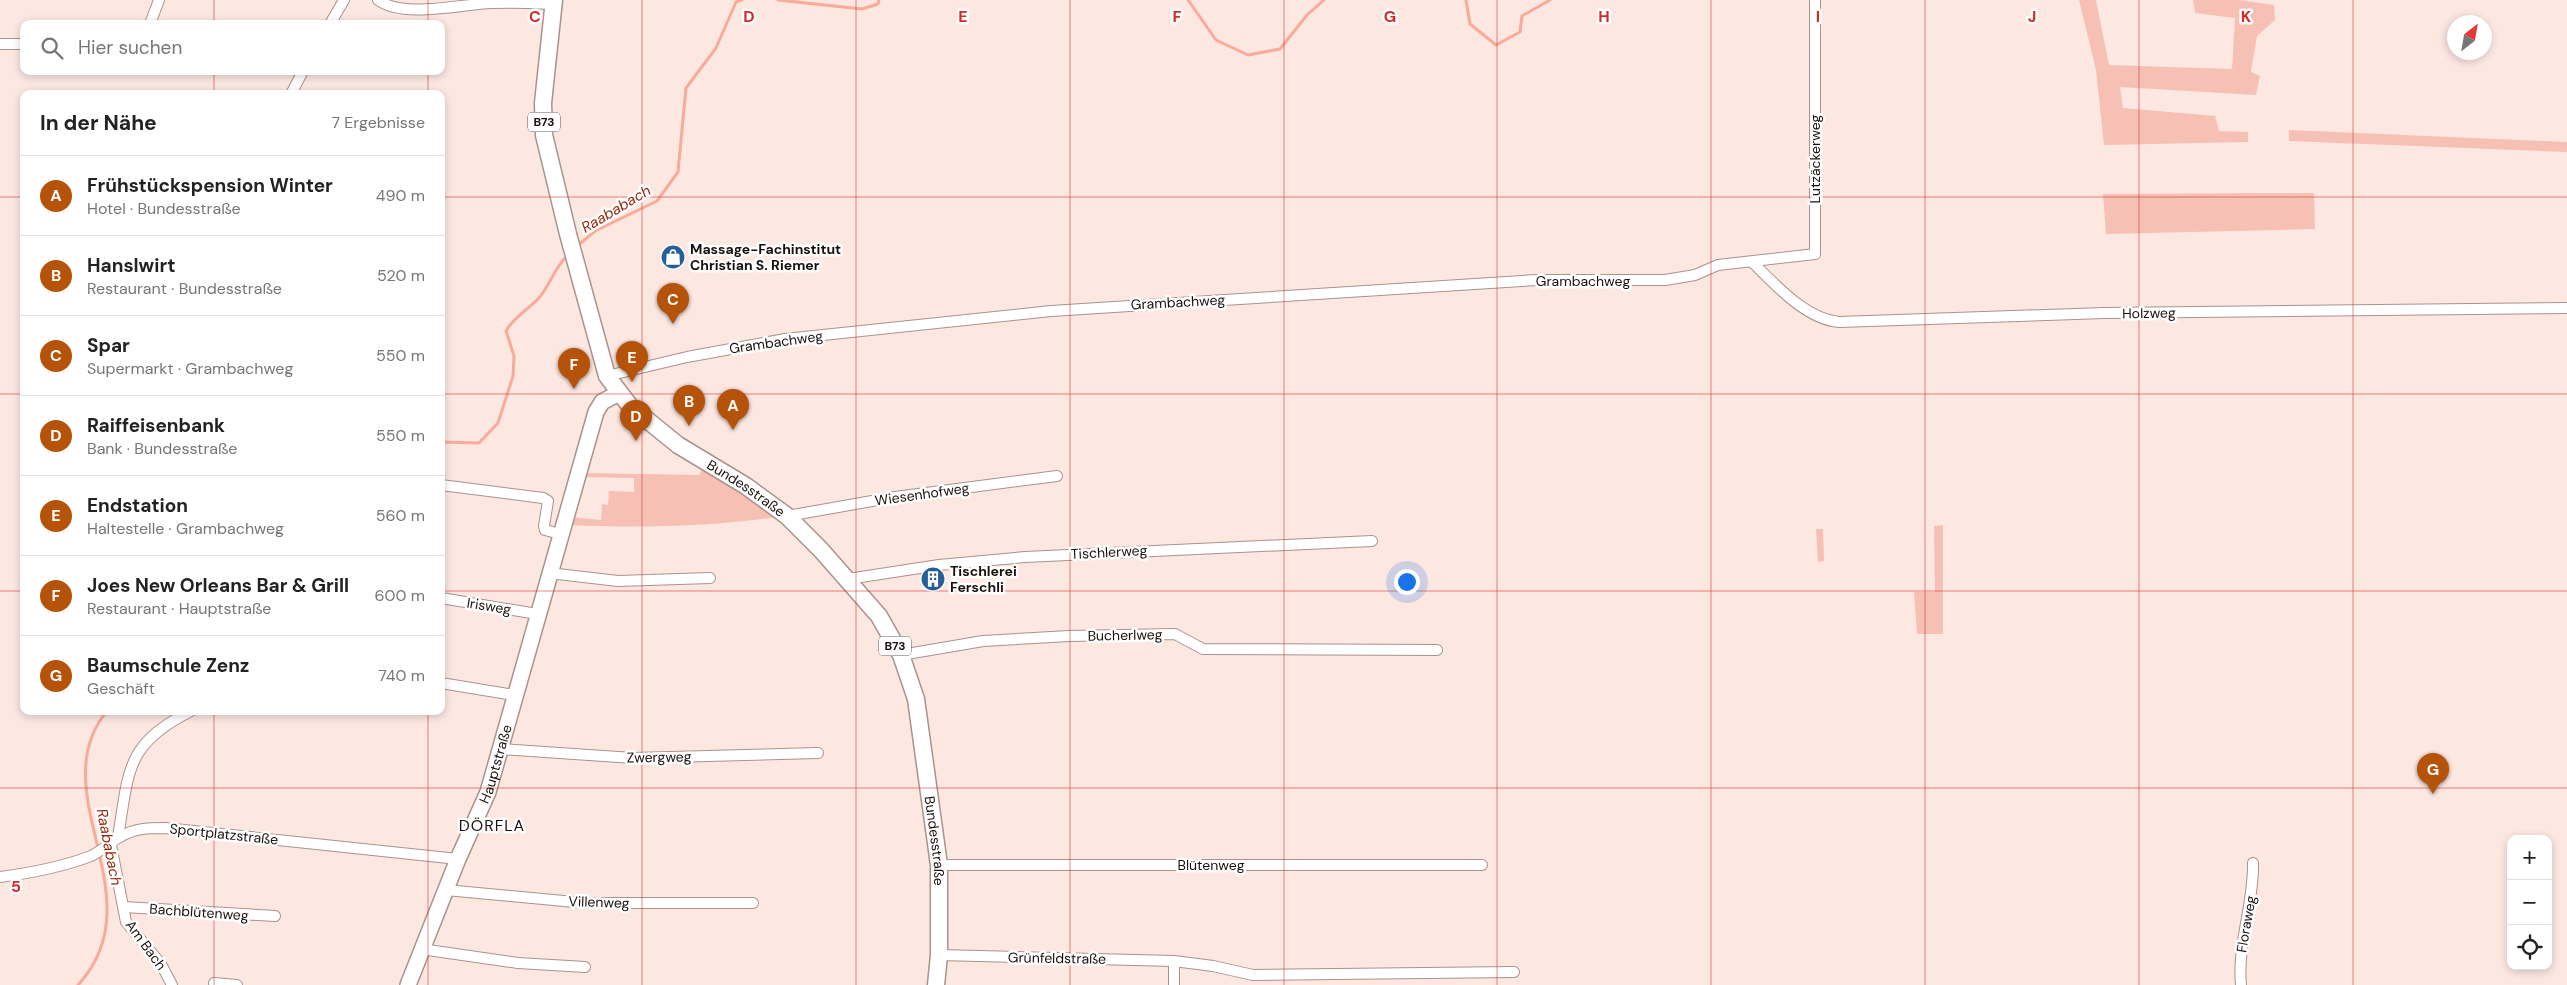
<!DOCTYPE html>
<html lang="de">
<meta charset="utf-8">
<style>
:root{--surface:#fff;--page:#f2f2f2;--text:#222;--muted:#767676;--line:#e0e0e0;--accent:#b45309}
body{margin:0;font-family:"DM Sans",sans-serif;background:var(--page);color:var(--text)}
.controls{position:absolute;right:15px;bottom:15px;display:grid;overflow:hidden;border-radius:10px;box-shadow:0 2px 8px #0003}
.controls button{width:45px;height:45px;display:grid;place-items:center;padding:0;border:0;border-bottom:1px solid var(--line);background:var(--surface);color:var(--text);font:25px sans-serif}
.compass{position:absolute;left:2447px;top:15px;width:45px;height:45px;border-radius:50%;background:var(--surface);box-shadow:0 2px 8px #0003;rotate:31deg}
.you{position:absolute;left:1406px;top:581px;width:18px;height:18px;margin:-12px;border:4px solid #fff;border-radius:50%;background:#1a73e8;box-shadow:0 0 0 8px #1a73e833}
.badge{display:grid;place-items:center;width:32px;height:32px;border-radius:50%;background:var(--accent);color:#fff;font-size:16px;font-weight:700}
.pin{position:absolute;translate:-50% -41px;filter:drop-shadow(0 1px 2px #0008)}
.pin::after{content:'';position:absolute;top:26px;width:18px;height:15px;background:inherit;clip-path:polygon(0 0,100% 0,50% 100%)}
.list{margin:0;padding:0;list-style:none}
h2{display:flex;justify-content:space-between;align-items:center;height:65px;margin:0;padding:0 20px;font-size:21px}
h2 small{font-size:16px;font-weight:400;color:var(--muted)}
.list li{display:grid;grid-template-columns:32px 1fr auto;gap:15px;align-items:center;box-sizing:border-box;height:80px;padding:0 20px;border-top:1px solid var(--line)}
.list b{display:block;font-size:19px;white-space:nowrap}
.list p{margin:0;font-size:16px;white-space:nowrap;color:var(--muted)}
.list em{font-size:16px;font-style:normal;color:var(--muted)}
.icon{flex:none;width:28px;height:28px;fill:none;stroke:currentColor;stroke-width:2;stroke-linecap:round;stroke-linejoin:round}
.map{position:relative;flex:none;width:2567px;height:985px;overflow:hidden}
.search{position:absolute;background:var(--surface);box-shadow:0 2px 8px #0003;left:20px;top:20px;width:425px;height:55px;display:flex;align-items:center;gap:12px;box-sizing:border-box;padding:0 18px;border-radius:10px;color:var(--muted);font-size:19px}
.panel{position:absolute;background:var(--surface);box-shadow:0 2px 8px #0003;left:20px;top:90px;width:425px;height:625px;border-radius:10px}
.map>svg:first-child{display:block}
.green{fill:#f6c1b4}
.lines{fill:none;stroke-linecap:round;stroke-linejoin:round}
.stream{stroke:#f8ab99;stroke-width:3}
.minor-casing{stroke:#ab928c;stroke-width:12}
.secondary-casing{stroke:#ab928c;stroke-width:18}
.primary-casing{stroke:#ab928c;stroke-width:19}
.minor{stroke:#fff;stroke-width:10}
.secondary{stroke:#fff;stroke-width:15}
.primary{stroke:#fff;stroke-width:16}
.grid{fill:none;stroke:#d62828;stroke-width:1;stroke-opacity:0.55}
.labels{text-anchor:middle;stroke-width:5;stroke-linejoin:round;paint-order:stroke}
.shield{fill:#fff;stroke:#5e5856;stroke-width:1}
.shield-label{font-size:12px;font-weight:bold;fill:#19100e}
.street-label{font-size:14px;fill:#19100e;stroke:#fff}
.poi-label{font-size:14px;font-weight:bold;fill:#19100e;stroke:#fff;text-anchor:start}
.water-label{font-size:15px;font-style:italic;fill:#94270d;stroke:#fff}
.quarter-label{font-size:16px;letter-spacing:1px;fill:#19100e;stroke:#fff}
.grid-label{font-size:16px;text-anchor:middle;font-weight:bold;fill:#d62828;stroke:#fff;stroke-width:5;stroke-linejoin:round;paint-order:stroke}
</style>
<div class="map">
<svg width="2567" height="985" viewBox="0 0 2567 985">
<rect width="100%" height="100%" fill="#fce7e1"/>
<g class="green">
<polygon points="2079,0 2096,0 2109,65 2232,69 2235,18 2195,13 2193,0 2239,0 2274,5 2275,20 2257,36 2251,72 2260,76 2256,95 2120,87 2123,108 2215,116 2219,131 2248,132 2248,142 2104,145 2096,70"/>
<polygon points="2289,130 2567,142 2567,152 2289,141"/>
<polygon points="2314,193 2315,229 2106,234 2103,194"/>
<path d="M702,470L756,501L777,517C706,527 639,528 568,525L571,517L601,520L602,504L608,505L609,491L634,492V478L583,477L585,473L699,475Z"/>
<polygon points="1943,525 1943,634 1917,634 1914,592 1935,592 1934,526"/>
<polygon points="1816,529 1823,529 1824,561 1818,562"/>
</g>
<g class="lines">
<g class="stream">
<polyline points="778,0 862,9 878,4 879,0"/>
<polyline points="1188,0 1216,40 1248,55 1280,49 1307,15 1324,0"/>
<polyline points="1466,0 1470,24 1496,45 1520,32 1522,16 1550,0"/>
<polyline points="576,247 595,231 657,201 678,172 686,88 716,48 736,2 742,0"/>
<path d="M441,442L479,443L498,423L513,376L514,356L506,331C514,317 526,311 537,300C550,287 554,267 568,255"/>
<path d="M78,985C158,898 40,792 107,711"/>
</g>
<defs>
<g id="minor">
<path d="M378,0C404,19 461,4 492,3C513,2 533,3 554,4"/>
<polyline points="150,24 159,0"/>
<polyline points="330,24 344,0"/>
<polyline points="0,44 24,44"/>
<polyline points="291,94 303,71"/>
<path d="M1752,262C1775,284 1805,319 1839,322L2104,313L2567,308"/>
<polyline points="607,376 687,357 785,339 1051,311 1537,280 1665,280 1695,275 1718,265 1815,254 1815,0"/>
<polyline points="441,485 543,498 548,501 544,526 545,530 560,534"/>
<polyline points="787,516 895,497 1057,476"/>
<polyline points="549,573 618,581 710,578"/>
<polyline points="848,579 939,565 1025,557 1372,541"/>
<polyline points="441,598 537,614"/>
<polyline points="901,655 983,641 1069,636 1175,634 1203,649 1437,650"/>
<polyline points="441,683 514,695"/>
<polyline points="500,749 633,758 818,753"/>
<path d="M118,837C129,771 125,744 191,711"/>
<polyline points="111,845 126,922 161,964 172,985"/>
<polyline points="939,865 1482,865"/>
<path d="M0,877C31,873 62,867 91,856C102,851 110,842 120,837C135,828 148,828 165,828L458,859"/>
<polyline points="446,890 585,903 753,903"/>
<polyline points="124,907 275,916"/>
<polyline points="421,949 518,963 585,967"/>
<polyline points="939,955 1174,961 1213,966 1253,975 1514,972"/>
<polyline points="1174,961 1174,985"/>
<polyline points="214,983 237,985"/>
<path d="M2241,985C2237,944 2254,904 2253,863"/>
</g>
<g id="secondary">
<path id="s1" d="M408,985L458,859L488,792L596,412L602,402L619,393"/>
</g>
<g id="primary">
<path id="s2" d="M554,0L543,103L544,135L568,234L607,376L630,406L678,445L746,486L787,516L821,550L879,616L901,655L916,699L939,865V955L936,985"/>
</g>
</defs>
<use href="#minor" class="minor-casing"/>
<use href="#secondary" class="secondary-casing"/>
<use href="#primary" class="primary-casing"/>
<use href="#minor" class="minor"/>
<use href="#secondary" class="secondary"/>
<use href="#primary" class="primary"/>
</g>
<path class="grid" d="M214,0V24M428,0V24M642,0V985M856,0V985M1070,0V985M1284,0V985M1497,0V985M1711,0V985M1925,0V985M2139,0V985M2353,0V985M214,71V94M428,71V94M0,197H24M441,197H2567M0,394H24M441,394H2567M0,591H24M441,591H2567M214,711V985M428,711V985M0,788H2567"/>
<defs>
<symbol id="shop-disc" viewBox="-11 -11 22 22"><circle r="9.5" fill="#265f97" stroke="#fff"/><path d="M-5-2.5h2.3a2.7 3.5 0 0 1 5.4 0H5L5.5 6h-11ZM-1.5-2.5h3a1.5 2.3 0 0 0-3 0Z" fill="#fff"/></symbol>
<symbol id="building-disc" viewBox="-11 -11 22 22"><circle r="9.5" fill="#265f97" stroke="#fff"/><path d="M-4-6H4V6H1V3H-1V6H-4ZM-2.5-4.3h1.7v1.8h-1.7ZM.8-4.3h1.7v1.8H.8ZM-2.5-1h1.7V.8h-1.7ZM.8-1h1.7V.8H.8Z" fill="#fff"/></symbol>
</defs>
<g fill-rule="evenodd">
<use href="#shop-disc" x="659" y="243" width="28" height="28"/>
<use href="#building-disc" x="919" y="565" width="28" height="28"/>
</g>
<g class="labels">
<g class="shield">
<rect x="528" y="112.5" width="32" height="19" rx="4"/>
<rect x="879" y="636.5" width="32" height="19" rx="4"/>
</g>
<g class="shield-label">
<text x="544" y="126">B73</text>
<text x="895" y="650">B73</text>
</g>
<g class="street-label">
<text transform="translate(1815 159) rotate(-90)" y="5">Lutzäckerweg</text>
<text x="1583" y="286">Grambachweg</text>
<text transform="translate(1178 302) rotate(-3)" y="5">Grambachweg</text>
<text transform="translate(2149 313) rotate(-1)" y="5">Holzweg</text>
<text transform="translate(776 342) rotate(-8)" y="5">Grambachweg</text>
<text dy="5" stroke="none"><textPath href="#s2" startOffset="565">Bundesstraße</textPath></text>
<text transform="translate(922 494) rotate(-8)" y="5">Wiesenhofweg</text>
<text transform="translate(1109 552) rotate(-3)" y="5">Tischlerweg</text>
<text transform="translate(489 606) rotate(9)" y="5">Irisweg</text>
<text transform="translate(1125 635) rotate(-1)" y="5">Bucherlweg</text>
<text transform="translate(659 757) rotate(-1)" y="5">Zwergweg</text>
<text dy="5" stroke="none"><textPath href="#s1" startOffset="238">Hauptstraße</textPath></text>
<text transform="translate(224 834) rotate(6)" y="5">Sportplatzstraße</text>
<text dy="5" stroke="none"><textPath href="#s2" startOffset="985">Bundesstraße</textPath></text>
<text x="1211" y="870">Blütenweg</text>
<text transform="translate(599 902) rotate(2)" y="5">Villenweg</text>
<text transform="translate(199 912) rotate(4)" y="5">Bachblütenweg</text>
<text transform="translate(2246 924) rotate(-80)" y="5">Floraweg</text>
<text transform="translate(146 945) rotate(54)" y="5">Am Bach</text>
<text transform="translate(1057 958) rotate(1)" y="5">Grünfeldstraße</text>
</g>
<g class="poi-label">
<text x="690" y="254">Massage-Fachinstitut<tspan x="690" dy="16">Christian S. Riemer</tspan></text>
<text x="950" y="576">Tischlerei<tspan x="950" dy="16">Ferschli</tspan></text>
</g>
<g class="water-label">
<text transform="translate(616 209) rotate(-31)" y="5">Raababach</text>
<text transform="translate(109 847) rotate(79)" y="5">Raababach</text>
</g>
<g class="quarter-label">
<text x="492" y="831">DÖRFLA</text>
</g>
</g>
<g class="grid-label">
<text x="535" y="22">C</text>
<text x="749" y="22">D</text>
<text x="963" y="22">E</text>
<text x="1177" y="22">F</text>
<text x="1390" y="22">G</text>
<text x="1604" y="22">H</text>
<text x="1818" y="22">I</text>
<text x="2032" y="22">J</text>
<text x="2246" y="22">K</text>
<text x="16" y="892">5</text>
</g>
</svg>
<div class="controls">
<button>+</button>
<button>−</button>
<button><svg class="icon" aria-label="locate" viewBox="0 0 24 24"><circle cx="12" cy="12" r="6"/><path d="M12 2v4M12 18v4M2 12h4M18 12h4"/></svg></button>
</div>
<svg class="compass" viewBox="-18 -18 36 36"><path d="M0-13l5 13h-10z" fill="#e53935"/><path d="M0 13l5-13h-10z" fill="#767676"/></svg>
<div class="you"></div>
<div class="pin badge" style="left:733px;top:430px">A</div>
<div class="pin badge" style="left:689px;top:426px">B</div>
<div class="pin badge" style="left:673px;top:324px">C</div>
<div class="pin badge" style="left:636px;top:441px">D</div>
<div class="pin badge" style="left:632px;top:382px">E</div>
<div class="pin badge" style="left:574px;top:389px">F</div>
<div class="pin badge" style="left:2433px;top:794px">G</div>
<div class="search"><svg class="icon" aria-label="search" viewBox="0 0 24 24"><circle cx="10" cy="10" r="6"/><path d="M15 15l6 6"/></svg>Hier suchen</div>
<section class="panel">
<h2>In der Nähe<small>7 Ergebnisse</small></h2>
<ul class="list">
<li><span class="badge">A</span><div><b>Frühstückspension Winter</b><p>Hotel · Bundesstraße</p></div><em>490 m</em></li>
<li><span class="badge">B</span><div><b>Hanslwirt</b><p>Restaurant · Bundesstraße</p></div><em>520 m</em></li>
<li><span class="badge">C</span><div><b>Spar</b><p>Supermarkt · Grambachweg</p></div><em>550 m</em></li>
<li><span class="badge">D</span><div><b>Raiffeisenbank</b><p>Bank · Bundesstraße</p></div><em>550 m</em></li>
<li><span class="badge">E</span><div><b>Endstation</b><p>Haltestelle · Grambachweg</p></div><em>560 m</em></li>
<li><span class="badge">F</span><div><b>Joes New Orleans Bar &amp; Grill</b><p>Restaurant · Hauptstraße</p></div><em>600 m</em></li>
<li><span class="badge">G</span><div><b>Baumschule Zenz</b><p>Geschäft</p></div><em>740 m</em></li>
</ul>
</section>
</div>
